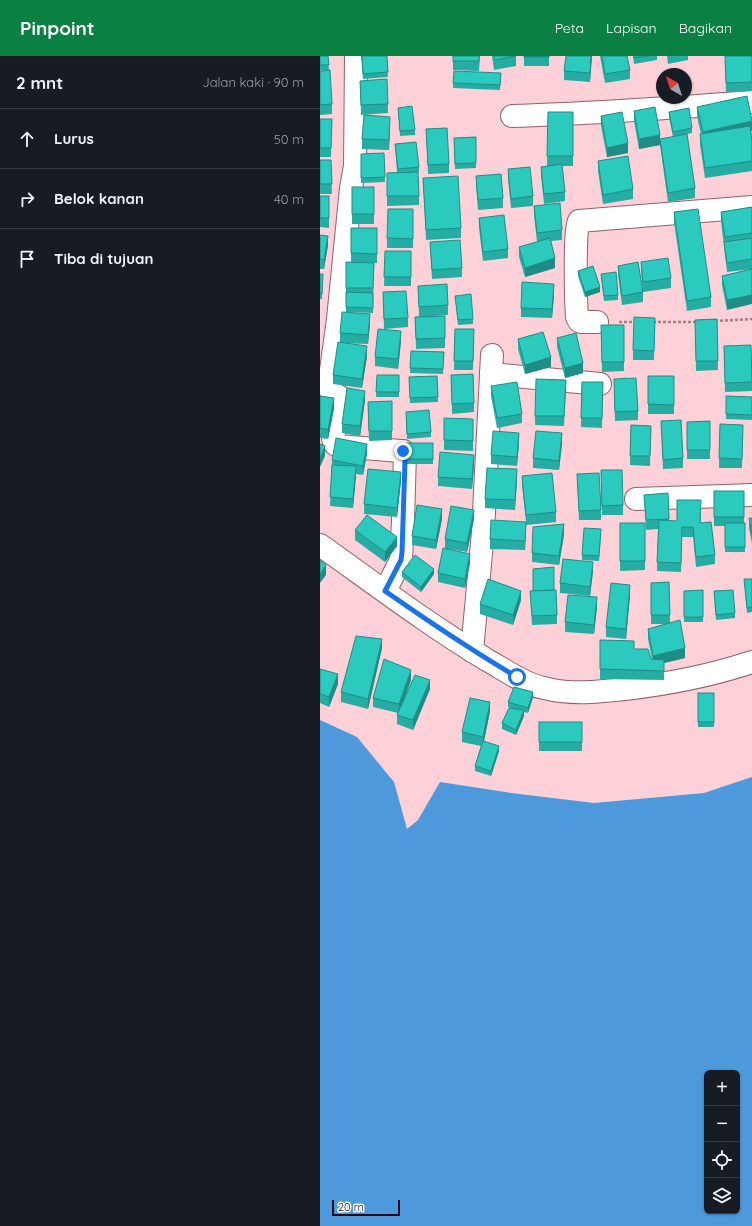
<!DOCTYPE html>
<html lang="id">
<meta charset="utf-8">
<style>
:root{--surface:#171b24;--page:#20242c;--text:#f1f3f6;--muted:#9ea1a6;--line:#363941;--accent:#0b8043}
body{margin:0;font-family:Quicksand,sans-serif;background:var(--page);color:var(--text)}
.controls{position:absolute;right:12px;bottom:12px;display:grid;overflow:hidden;border-radius:6px;box-shadow:0 1px 3px #0004}
.controls button{width:36px;height:36px;display:grid;place-items:center;padding:0;border:0;border-bottom:1px solid var(--line);background:var(--surface);color:var(--text);font:20px sans-serif}
.compass{position:absolute;left:336px;top:12px;width:36px;height:36px;border-radius:50%;background:var(--surface);box-shadow:0 1px 3px #0004;rotate:321deg}
.scale{position:absolute;left:12px;bottom:10px;width:68px;box-sizing:border-box;padding-left:4px;border:2px solid #1f0d11;border-top:0;font-size:11px;line-height:14px;white-space:nowrap;color:#1f0d11;-webkit-text-stroke:3px #fefefe;paint-order:stroke}
.stop{position:absolute;width:12px;height:12px;margin:-9px;border:3px solid #1a73e8;border-radius:50%;background:#fff}
.stop.end{background:#1a73e8;border-color:#fff;box-shadow:0 1px 4px #0008}
.list{margin:0;padding:0;list-style:none}
h2{display:flex;justify-content:space-between;align-items:center;height:52px;margin:0;padding:0 16px;font-size:17px}
h2 small{font-size:13px;font-weight:400;color:var(--muted)}
.list li{display:grid;grid-template-columns:26px 1fr auto;gap:12px;align-items:center;box-sizing:border-box;height:60px;padding:0 16px;border-top:1px solid var(--line)}
.list b{display:block;font-size:15px;white-space:nowrap}
.list em{font-size:13px;font-style:normal;color:var(--muted)}
.icon{flex:none;width:22px;height:22px;fill:none;stroke:currentColor;stroke-width:2;stroke-linecap:round;stroke-linejoin:round}
.map{position:relative;flex:none;width:432px;height:1170px;overflow:hidden}
header{display:flex;align-items:center;gap:24px;box-sizing:border-box;height:56px;padding:0 20px;background:var(--accent);color:#fff}
header strong{font-size:19px}
nav{display:flex;gap:22px;margin-inline-start:auto;font-size:14px}
main{display:flex}
aside{flex:1;background:var(--surface)}
.map>svg:first-child{display:block}
.water{fill:#4e99db;fill-rule:evenodd}
.lines{fill:none;stroke-linecap:round;stroke-linejoin:round}
.minor-casing{stroke:#926069;stroke-width:24}
.path{stroke:#a28085;stroke-width:2.5;stroke-dasharray:3 2;stroke-linecap:butt}
.minor{stroke:#fff;stroke-width:22}
.wall{fill:#26ada3}
.shaded-wall{fill:#1f8d85}
.building{fill:#2cc9be;stroke:#1f8d85}
.route{stroke:#1a73e8;stroke-width:5}
</style>
<header>
<strong>Pinpoint</strong>
<nav><a>Peta</a><a>Lapisan</a><a>Bagikan</a></nav>
</header>
<main>
<aside>
<h2>2 mnt<small>Jalan kaki · 90 m</small></h2>
<ul class="list">
<li><svg class="icon" aria-label="ahead" viewBox="0 0 24 24"><path d="M12 20V5M6 11l6-6 6 6"/></svg><div><b>Lurus</b></div><em>50 m</em></li>
<li><svg class="icon" aria-label="right" viewBox="0 0 24 24"><path d="M7 20v-9h11M14 6l5 5-5 5"/></svg><div><b>Belok kanan</b></div><em>40 m</em></li>
<li><svg class="icon" aria-label="arrive" viewBox="0 0 24 24"><path d="M6 21V4h12l-3 4 3 4H6"/></svg><div><b>Tiba di tujuan</b></div></li>
</ul>
</aside>
<div class="map">
<svg width="432" height="1170" viewBox="0 0 432 1170">
<rect width="100%" height="100%" fill="#fed0d7"/>
<path class="water" d="M0,664L37,681L74,726L87,773L98,764L120,726L191,737L274,747L384,737L432,721V1170H0ZM387,1017H417V1155H387Z"/>
<g class="lines">
<defs>
<g id="minor">
<polyline points="36,0 35,110 31,132 18,263 9,329 11,336 20,341 13,383 15,388 18,390 81,395 83,395 85,398 83,464 81,504 65,535"/>
<path d="M192,60C272,58 352,52 432,46"/>
<path d="M277,266H262L259,265L257,261C256,248 254,171 259,165L432,151"/>
<polyline points="171,318 280,328"/>
<polyline points="316,443 432,439"/>
<path d="M0,489C55,528 109,569 167,604C185,614 204,628 224,632C250,639 278,636 305,633C348,628 390,620 432,606"/>
<polyline points="152,595 163,476 172,299"/>
</g>
</defs>
<use href="#minor" class="minor-casing"/>
<g class="path">
<polyline points="395,265 432,263"/>
<polyline points="299,266 316,266"/>
<polyline points="333,266 378,266"/>
</g>
<use href="#minor" class="minor"/>
</g>
<g class="wall">
<polygon points="0,0 8,0 9,14 0,14"/>
<polygon points="41,0 67,0 68,21 43,23"/>
<polygon points="133,0 160,0 159,15 133,14"/>
<polygon points="172,0 196,0 196,10 174,14"/>
<rect x="204" y="0" width="25" height="10"/>
<polygon points="246,0 272,0 270,26 244,24 244,15"/>
<polygon points="280,0 307,0 310,14 310,23 285,27"/>
<polygon points="313,0 337,0 337,4 314,8"/>
<polygon points="347,0 368,0 368,4 348,8"/>
<polygon points="405,0 432,0 432,35 406,36"/>
<polygon points="0,15 12,48 12,58 0,59"/>
<polygon points="181,22 180,34 133,32 133,27"/>
<polygon points="40,25 68,48 68,57 41,59"/>
<polygon points="377,51 432,65 432,75 431,75 432,85 432,115 385,122 380,88 380,78 381,78 377,60"/>
<polygon points="78,52 95,74 95,79 80,80"/>
<polygon points="314,55 340,83 353,81 349,61 349,56 372,72 372,77 367,78 375,132 375,142 348,146 340,89 319,93 314,65"/>
<polygon points="228,56 253,56 253,110 242,110 245,136 245,145 224,148 221,120 221,111 230,110 227,110"/>
<polygon points="281,60 308,97 287,101 281,70"/>
<polygon points="0,63 12,63 11,101 0,101"/>
<polygon points="70,70 69,94 42,93 42,83"/>
<polygon points="106,73 129,108 129,117 108,118"/>
<polygon points="156,81 156,112 135,113 134,82"/>
<polygon points="75,88 99,111 99,116 94,116 99,140 99,149 67,150 67,117 77,116"/>
<polygon points="64,97 65,126 41,127 41,98"/>
<polygon points="0,104 11,104 12,138 0,138"/>
<polygon points="278,105 313,133 313,143 283,148 278,115"/>
<polygon points="188,113 213,140 213,150 191,152 188,123"/>
<polygon points="156,120 183,142 183,152 158,154 156,129"/>
<polygon points="103,122 141,172 141,182 106,184"/>
<rect x="32" y="131" width="22" height="37"/>
<polygon points="0,140 9,140 9,172 0,171"/>
<polygon points="214,150 242,174 242,184 231,185 235,212 205,221 199,201 199,191 217,186 214,159"/>
<polygon points="432,151 432,213 407,216 401,165 401,156"/>
<polygon points="93,153 93,192 67,192 67,182"/>
<polygon points="354,156 391,241 391,251 367,255 354,166"/>
<polygon points="159,162 188,193 188,202 163,205 159,172"/>
<polygon points="31,172 57,172 57,207 54,207 53,257 26,256 26,206 31,206"/>
<polygon points="0,179 8,189 4,213 0,213"/>
<polygon points="110,186 142,212 142,221 112,223"/>
<polygon points="65,195 91,195 91,230 64,230"/>
<polygon points="321,206 351,222 351,232 323,236 321,215"/>
<polygon points="298,210 323,236 323,246 302,249 298,219"/>
<polygon points="432,213 407,254 402,229 402,220"/>
<polygon points="258,215 280,236 265,241 258,220"/>
<polygon points="0,218 3,218 2,243 0,243"/>
<polygon points="281,218 298,239 298,244 284,245"/>
<polygon points="98,230 128,249 128,259 99,261"/>
<polygon points="63,236 88,262 88,271 64,273"/>
<polygon points="234,238 232,262 201,261 201,252"/>
<polygon points="135,240 153,263 153,268 138,269"/>
<polygon points="125,260 125,292 96,293 95,261"/>
<polygon points="335,262 334,304 313,304 313,294"/>
<polygon points="397,263 398,314 376,315 375,264"/>
<polygon points="50,267 48,288 20,287 20,277"/>
<polygon points="281,269 304,269 304,315 282,316"/>
<polygon points="135,273 154,283 153,314 134,314"/>
<polygon points="237,282 263,317 245,322 237,291"/>
<polygon points="198,283 231,311 205,318 198,293"/>
<polygon points="81,285 78,313 55,310 55,301"/>
<polygon points="404,290 432,317 432,335 405,336"/>
<polygon points="91,295 124,296 123,318 90,317"/>
<polygon points="47,300 42,332 13,328 13,319"/>
<polygon points="57,319 79,319 79,341 56,341"/>
<polygon points="131,319 154,347 154,356 132,358"/>
<polygon points="117,320 118,346 90,347 89,321"/>
<rect x="328" y="320" width="26" height="38"/>
<polygon points="294,323 318,355 318,364 295,365"/>
<polygon points="262,326 283,336 282,372 261,371"/>
<polygon points="171,330 202,358 202,367 177,372 171,340"/>
<polygon points="246,333 244,370 215,369 215,360"/>
<polygon points="0,340 14,352 8,383 0,382"/>
<polygon points="406,340 432,341 432,364 406,363"/>
<polygon points="45,344 40,380 22,377 22,368"/>
<polygon points="72,345 72,384 49,385 48,346"/>
<polygon points="86,356 111,376 111,381 87,383"/>
<polygon points="153,363 153,395 124,394 124,384"/>
<polygon points="341,365 363,402 363,412 343,413"/>
<polygon points="390,365 390,403 367,403 367,366"/>
<polygon points="311,369 331,370 330,410 310,409"/>
<polygon points="423,378 422,412 399,412 399,402"/>
<polygon points="199,386 197,410 171,408 171,399"/>
<rect x="86" y="387" width="27" height="21"/>
<polygon points="242,387 239,414 213,412 213,402"/>
<polygon points="47,397 43,419 36,418 33,452 10,450 12,404"/>
<polygon points="154,408 152,433 118,430 118,421"/>
<polygon points="281,414 303,449 303,459 282,459"/>
<polygon points="257,418 281,454 281,464 259,464"/>
<polygon points="202,420 236,456 236,466 206,469 205,494 170,493 170,483 206,466 202,429"/>
<polygon points="197,422 195,454 165,452 165,443"/>
<polygon points="81,425 77,461 44,458 44,448"/>
<polygon points="394,435 424,435 424,467 425,467 425,496 405,496 405,470 394,470"/>
<polygon points="348,437 349,465 357,465 381,454 381,467 395,499 395,508 376,511 373,481 362,481 361,516 337,515 338,473 326,474 324,439"/>
<polygon points="429,462 432,462 432,488 429,472"/>
<polygon points="122,463 116,493 92,489 92,480"/>
<polygon points="154,463 147,496 130,493 150,507 145,532 118,526 118,517 125,492 125,483"/>
<polygon points="300,467 325,467 325,514 300,515"/>
<polygon points="35,474 77,490 65,506 35,484"/>
<polygon points="244,478 239,509 212,506 212,497"/>
<polygon points="281,478 279,505 262,504 262,499"/>
<polygon points="273,515 270,540 240,537 240,527"/>
<polygon points="82,516 114,518 101,536 82,521"/>
<polygon points="424,523 432,523 432,556 427,557"/>
<polygon points="349,526 350,567 365,602 344,607 344,624 280,623 280,584 314,593 332,603 328,583 328,573 345,568 331,568 331,527"/>
<polygon points="234,534 237,559 237,568 212,569 210,535"/>
<polygon points="383,534 383,566 364,566 364,535"/>
<polygon points="394,535 415,557 415,562 396,564"/>
<polygon points="310,539 306,583 286,581 286,571"/>
<polygon points="201,544 193,569 160,558 160,548"/>
<polygon points="277,551 274,578 245,576 245,566"/>
<polygon points="62,592 48,653 21,646 21,636"/>
<polygon points="0,613 18,628 9,651 0,647"/>
<polygon points="91,624 84,644 110,633 93,674 77,668 77,659 78,657 53,651 53,642"/>
<polygon points="394,637 394,671 378,671 378,666"/>
<polygon points="213,641 208,657 204,656 204,660 196,679 182,673 182,667 190,652 188,651 188,646"/>
<polygon points="170,655 164,685 179,695 171,720 155,715 155,710 161,690 142,686 142,676"/>
<rect x="219" y="666" width="43" height="29"/>
</g>
<g class="shaded-wall">
<polygon points="271,0 272,0 270,26 270,17"/>
<polygon points="70,61 70,70 69,94 69,84"/>
<polygon points="432,65 432,75 383,86 383,76"/>
<polygon points="340,79 340,89 319,93 319,83"/>
<polygon points="308,87 308,97 287,101 287,92"/>
<polygon points="8,180 8,189 4,213 4,204"/>
<polygon points="235,202 235,212 205,221 205,212"/>
<polygon points="234,228 234,238 232,262 232,253"/>
<polygon points="280,231 280,236 265,241 265,236"/>
<polygon points="432,239 432,248 407,254 407,244"/>
<polygon points="50,258 50,267 48,288 48,279"/>
<polygon points="81,275 81,285 78,313 78,303"/>
<polygon points="47,290 47,300 42,332 42,323"/>
<polygon points="231,301 231,311 205,318 205,309"/>
<polygon points="263,307 263,317 245,322 245,312"/>
<polygon points="45,335 45,344 40,380 40,370"/>
<polygon points="14,342 14,352 8,383 8,374"/>
<polygon points="199,377 199,386 197,410 197,401"/>
<polygon points="242,377 242,387 239,414 239,405"/>
<polygon points="47,388 47,397 43,419 43,410"/>
<polygon points="5,390 5,400 0,411 0,402"/>
<polygon points="154,399 154,408 152,433 152,423"/>
<polygon points="36,410 36,420 33,452 33,443"/>
<polygon points="197,413 197,422 195,454 195,444"/>
<polygon points="81,416 81,425 77,461 77,452"/>
<polygon points="122,453 122,463 116,493 116,484"/>
<polygon points="154,454 154,463 147,496 147,487"/>
<polygon points="206,466 206,475 205,494 205,485"/>
<polygon points="244,468 244,478 239,509 239,500"/>
<polygon points="77,481 77,490 65,506 65,496"/>
<polygon points="150,498 150,507 145,532 145,523"/>
<polygon points="273,506 273,515 270,540 270,531"/>
<polygon points="6,509 6,519 0,527 0,518"/>
<polygon points="114,513 114,518 101,536 101,531"/>
<polygon points="310,529 310,539 306,583 306,573"/>
<polygon points="201,535 201,544 193,569 193,559"/>
<polygon points="277,541 277,551 274,578 274,569"/>
<polygon points="62,583 62,592 48,653 48,643"/>
<polygon points="365,592 365,602 344,607 344,624 344,607 333,609 333,600"/>
<polygon points="91,614 91,624 79,658 79,648"/>
<polygon points="18,618 18,628 9,651 9,641"/>
<polygon points="110,624 110,633 93,674 93,664"/>
<polygon points="213,636 213,641 208,657 208,652"/>
<polygon points="170,646 170,655 163,690 163,681"/>
<polygon points="204,654 204,660 196,679 196,674"/>
<polygon points="179,690 179,695 171,720 171,715"/>
</g>
<g class="building">
<polygon points="0,0 8,0 9,9 0,9"/>
<polygon points="42,0 67,0 68,16 43,18"/>
<rect x="133" y="0" width="26" height="5"/>
<polygon points="174,0 196,0 174,4"/>
<rect x="204" y="0" width="25" height="1"/>
<polygon points="246,0 271,0 270,17 244,15"/>
<polygon points="282,0 307,0 310,14 285,18"/>
<polygon points="314,0 329,0 314,2"/>
<polygon points="405,0 432,0 432,26 406,27"/>
<polygon points="10,14 12,48 0,49 0,15"/>
<polygon points="134,15 181,17 180,29 133,27"/>
<polygon points="67,23 68,48 41,49 40,25"/>
<polygon points="427,40 432,65 383,76 377,51"/>
<polygon points="92,50 95,74 80,75 78,52"/>
<polygon points="335,51 340,79 319,83 314,55"/>
<polygon points="369,52 372,72 353,76 349,56"/>
<polygon points="228,56 253,56 253,100 227,100"/>
<polygon points="302,56 308,87 287,92 281,60"/>
<polygon points="44,59 70,61 69,84 42,83"/>
<polygon points="0,63 12,63 11,92 0,92"/>
<polygon points="430,70 432,85 432,105 385,112 380,78"/>
<polygon points="127,72 129,108 108,109 106,73"/>
<polygon points="367,78 375,132 348,137 340,83"/>
<polygon points="156,81 156,107 135,108 134,82"/>
<polygon points="96,86 99,111 78,113 75,88"/>
<polygon points="64,97 65,121 41,122 41,98"/>
<polygon points="308,100 313,133 283,139 278,105"/>
<polygon points="0,104 11,104 12,128 0,128"/>
<polygon points="242,108 245,136 224,138 221,111"/>
<polygon points="210,111 213,140 191,143 188,113"/>
<polygon points="98,116 99,140 67,140 67,117"/>
<polygon points="181,118 183,142 158,144 156,120"/>
<polygon points="138,120 141,172 106,174 103,122"/>
<rect x="32" y="131" width="22" height="27"/>
<rect x="0" y="140" width="9" height="22"/>
<polygon points="240,147 242,174 217,177 214,150"/>
<polygon points="432,151 432,177 405,181 401,156"/>
<polygon points="68,153 93,153 93,183 67,182"/>
<polygon points="378,153 391,241 367,245 354,156"/>
<polygon points="184,159 188,193 163,196 159,162"/>
<polygon points="31,172 57,172 57,198 31,197"/>
<polygon points="0,179 8,180 4,204 0,203"/>
<polygon points="230,182 235,202 205,212 199,191"/>
<polygon points="432,182 432,203 407,207 404,186"/>
<polygon points="140,184 142,212 112,214 110,186"/>
<polygon points="65,195 91,195 91,221 64,221"/>
<polygon points="348,202 351,222 323,226 321,206"/>
<polygon points="26,206 54,207 53,232 26,232"/>
<polygon points="318,206 323,236 302,240 298,210"/>
<polygon points="273,210 280,231 265,236 258,215"/>
<polygon points="432,213 432,239 407,244 402,220"/>
<polygon points="296,216 298,239 284,240 281,218"/>
<polygon points="0,218 3,218 2,238 0,238"/>
<polygon points="202,226 234,228 232,253 201,252"/>
<polygon points="127,228 128,249 99,251 98,230"/>
<polygon points="86,235 88,262 64,263 63,236"/>
<polygon points="26,236 53,237 53,252 26,251"/>
<polygon points="151,238 153,263 138,264 135,240"/>
<polygon points="22,256 50,258 48,279 20,277"/>
<polygon points="125,260 125,282 96,283 95,261"/>
<polygon points="314,261 335,262 334,295 313,294"/>
<polygon points="397,263 398,305 376,305 375,264"/>
<polygon points="281,269 304,269 304,306 282,306"/>
<polygon points="58,273 81,275 78,303 55,301"/>
<polygon points="135,273 154,273 153,305 134,305"/>
<polygon points="223,276 231,301 205,309 198,283"/>
<polygon points="256,277 263,307 245,312 237,282"/>
<polygon points="18,286 47,290 42,323 13,319"/>
<polygon points="431,289 432,326 405,327 404,290"/>
<polygon points="91,295 124,296 123,313 90,312"/>
<polygon points="153,318 154,347 132,348 131,319"/>
<polygon points="57,319 79,319 79,336 56,336"/>
<polygon points="117,320 118,341 90,342 89,321"/>
<polygon points="328,320 354,320 354,349 328,348"/>
<polygon points="316,322 318,355 295,356 294,323"/>
<polygon points="216,323 246,324 244,360 215,360"/>
<polygon points="197,326 202,358 177,362 171,330"/>
<polygon points="262,326 283,326 282,362 261,362"/>
<polygon points="27,332 45,335 40,370 22,368"/>
<polygon points="0,340 14,342 8,374 0,372"/>
<polygon points="406,340 432,341 432,359 406,358"/>
<polygon points="72,345 72,375 49,375 48,346"/>
<polygon points="109,354 111,376 87,378 86,356"/>
<polygon points="124,362 153,363 153,385 124,384"/>
<polygon points="361,364 363,402 343,404 341,365"/>
<polygon points="390,365 390,394 367,394 367,366"/>
<polygon points="400,368 423,369 422,403 399,402"/>
<polygon points="311,369 331,370 330,400 310,400"/>
<polygon points="173,375 199,377 197,401 171,399"/>
<polygon points="216,375 242,377 239,405 213,402"/>
<polygon points="16,382 47,388 43,410 12,404"/>
<rect x="86" y="387" width="27" height="16"/>
<polygon points="0,388 5,390 0,402"/>
<polygon points="120,396 154,399 152,423 118,421"/>
<polygon points="12,409 36,410 33,443 10,441"/>
<polygon points="167,412 197,413 195,444 165,443"/>
<polygon points="48,413 81,416 77,452 44,448"/>
<polygon points="281,414 302,414 303,449 282,450"/>
<polygon points="232,417 236,456 206,459 202,420"/>
<polygon points="279,417 281,454 259,455 257,418"/>
<rect x="394" y="435" width="30" height="26"/>
<polygon points="348,437 349,463 326,464 324,439"/>
<polygon points="357,444 381,444 380,467 391,466 395,499 376,501 373,471 362,471 361,507 337,506 339,464 357,465"/>
<polygon points="97,449 122,453 116,484 92,480"/>
<polygon points="131,450 154,454 147,487 125,483"/>
<polygon points="47,459 77,481 65,496 35,474"/>
<polygon points="429,462 432,462 432,479"/>
<polygon points="171,464 206,466 205,485 170,483"/>
<rect x="300" y="467" width="25" height="38"/>
<rect x="405" y="467" width="20" height="24"/>
<polygon points="244,468 239,500 212,497 213,471"/>
<polygon points="264,472 281,473 279,500 262,499"/>
<polygon points="123,492 150,498 145,523 118,517"/>
<polygon points="95,499 114,513 101,531 82,516"/>
<polygon points="243,503 273,506 270,531 240,527"/>
<polygon points="0,504 6,509 0,518"/>
<polygon points="234,511 234,534 213,535 213,513"/>
<polygon points="168,523 201,535 193,559 160,548"/>
<polygon points="424,523 432,523 432,551 427,552"/>
<polygon points="349,526 350,559 331,559 331,527"/>
<polygon points="291,527 310,529 306,573 286,571"/>
<polygon points="236,534 237,559 212,560 210,535"/>
<polygon points="383,534 383,561 364,561 364,535"/>
<polygon points="413,534 415,557 396,559 394,535"/>
<polygon points="248,539 277,541 274,569 245,566"/>
<polygon points="360,564 365,592 333,600 328,573"/>
<polygon points="36,580 62,583 48,643 21,636"/>
<polygon points="280,584 314,585 314,593 328,593 331,603 344,604 344,615 280,613"/>
<polygon points="64,603 91,614 79,648 53,642"/>
<polygon points="0,613 18,618 9,641 0,638"/>
<polygon points="95,619 110,624 93,664 77,659"/>
<polygon points="194,631 213,636 208,652 188,646"/>
<rect x="378" y="637" width="16" height="29"/>
<polygon points="150,642 170,646 163,681 142,676"/>
<polygon points="189,652 204,654 196,674 182,667"/>
<rect x="219" y="666" width="43" height="20"/>
<polygon points="163,685 179,690 171,715 155,710"/>
</g>
<g class="lines">
<path class="route" d="M83,395L85,405L82,496L81,504L65,535C108,565 151,594 197,621"/>
</g>
</svg>
<div class="controls">
<button>+</button>
<button>−</button>
<button><svg class="icon" aria-label="locate" viewBox="0 0 24 24"><circle cx="12" cy="12" r="6"/><path d="M12 2v4M12 18v4M2 12h4M18 12h4"/></svg></button>
<button><svg class="icon" aria-label="layers" viewBox="0 0 24 24"><path d="M12 4l9 5-9 5-9-5zM3 14l9 5 9-5"/></svg></button>
</div>
<svg class="compass" viewBox="-18 -18 36 36"><path d="M0-13l5 13h-10z" fill="#e53935"/><path d="M0 13l5-13h-10z" fill="#9ea1a6"/></svg>
<div class="scale">20 m</div>
<div class="stop" style="left:197px;top:621px"></div>
<div class="stop end" style="left:83px;top:395px"></div>
</div>
</main>
